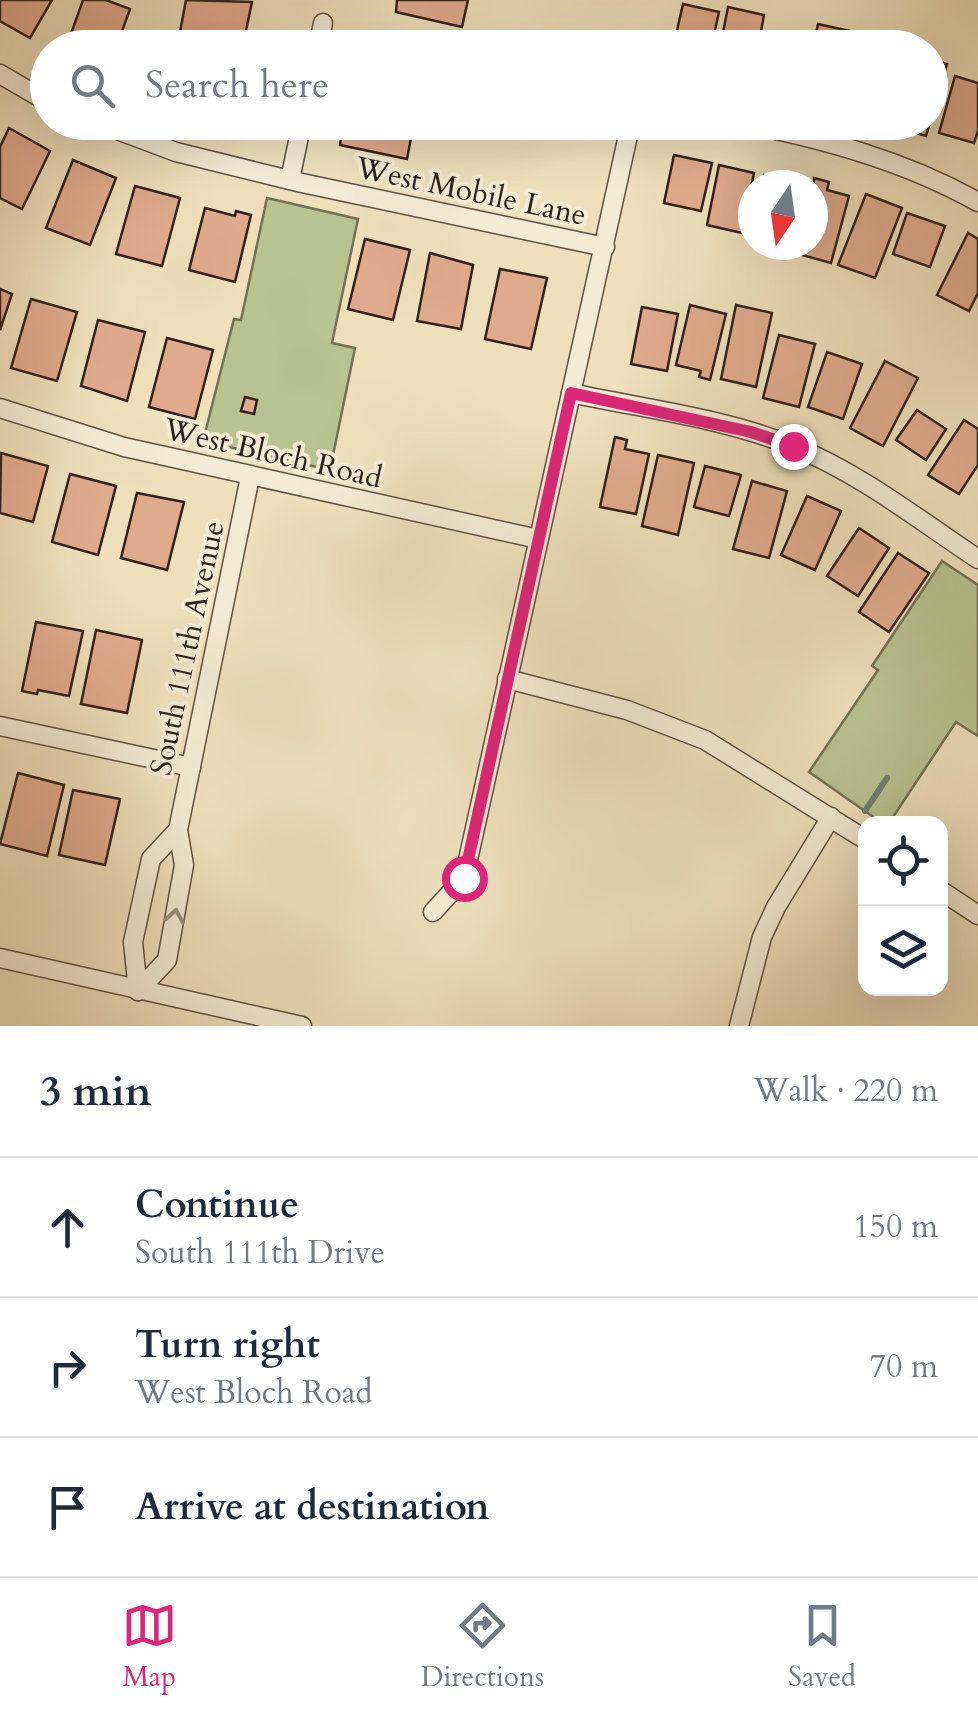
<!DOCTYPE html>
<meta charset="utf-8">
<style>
:root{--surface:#fff;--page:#f6f6f7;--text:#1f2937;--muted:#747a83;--line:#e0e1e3;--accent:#db2777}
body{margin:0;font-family:Cardo,serif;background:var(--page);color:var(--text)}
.controls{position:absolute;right:30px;bottom:30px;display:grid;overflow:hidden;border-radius:20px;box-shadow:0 10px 40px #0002}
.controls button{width:90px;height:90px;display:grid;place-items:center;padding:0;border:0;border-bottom:2px solid var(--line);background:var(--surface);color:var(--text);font:50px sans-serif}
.compass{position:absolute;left:738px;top:170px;width:90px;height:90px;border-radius:50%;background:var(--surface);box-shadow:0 10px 40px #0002;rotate:193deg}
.stop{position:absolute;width:30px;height:30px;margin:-22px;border:8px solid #db2777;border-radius:50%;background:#fff}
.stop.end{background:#db2777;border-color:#fff;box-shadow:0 2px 10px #0008}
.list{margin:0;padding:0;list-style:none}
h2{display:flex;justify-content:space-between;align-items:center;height:130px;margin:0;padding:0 40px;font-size:42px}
h2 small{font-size:32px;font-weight:400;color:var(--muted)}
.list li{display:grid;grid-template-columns:65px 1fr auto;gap:30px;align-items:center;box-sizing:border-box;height:140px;padding:0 40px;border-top:2px solid var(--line)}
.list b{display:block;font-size:38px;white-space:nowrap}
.list p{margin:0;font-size:32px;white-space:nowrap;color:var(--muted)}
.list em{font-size:32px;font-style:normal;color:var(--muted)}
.icon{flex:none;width:55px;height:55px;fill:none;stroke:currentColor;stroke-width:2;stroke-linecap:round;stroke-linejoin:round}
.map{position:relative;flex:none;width:978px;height:1026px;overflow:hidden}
.search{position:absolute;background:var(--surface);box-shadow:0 10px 40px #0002;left:30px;right:30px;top:30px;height:110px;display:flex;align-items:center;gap:25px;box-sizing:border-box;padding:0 35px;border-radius:55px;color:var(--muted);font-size:38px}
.sheet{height:550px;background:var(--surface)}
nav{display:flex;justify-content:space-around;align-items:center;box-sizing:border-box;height:140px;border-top:2px solid var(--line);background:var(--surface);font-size:28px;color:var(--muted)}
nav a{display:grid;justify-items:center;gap:5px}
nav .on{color:var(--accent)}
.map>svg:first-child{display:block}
.green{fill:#b8c292;stroke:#747256;stroke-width:2.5}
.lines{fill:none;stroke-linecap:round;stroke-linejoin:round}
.stream{stroke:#707f71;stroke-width:6}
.building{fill:#e0aa8e;stroke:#30211b;stroke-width:2.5}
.minor-casing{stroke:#605044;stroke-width:21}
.minor{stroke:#f5ead4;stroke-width:18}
.oneway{stroke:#9c9081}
.route{stroke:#db2777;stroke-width:12}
.labels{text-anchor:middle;stroke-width:8;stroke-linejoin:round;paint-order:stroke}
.street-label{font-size:30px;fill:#30211b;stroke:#f5ead4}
</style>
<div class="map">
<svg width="978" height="1026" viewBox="0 0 978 1026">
<rect width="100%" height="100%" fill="#efdfbd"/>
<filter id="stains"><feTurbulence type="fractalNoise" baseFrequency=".002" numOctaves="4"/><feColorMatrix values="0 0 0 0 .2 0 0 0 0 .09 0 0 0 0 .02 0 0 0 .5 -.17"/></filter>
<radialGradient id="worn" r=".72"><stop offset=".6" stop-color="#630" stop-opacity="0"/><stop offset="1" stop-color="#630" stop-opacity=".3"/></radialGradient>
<g class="green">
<polygon points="267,198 358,219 332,343 355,348 330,470 203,441 234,319 241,320"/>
<polygon points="942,561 978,585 978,736 956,722 889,823 882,823 809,772 878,670 872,666"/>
</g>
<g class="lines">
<polyline class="stream" points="865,811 887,778"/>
</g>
<g class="building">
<polygon points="0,0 52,0 30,38 0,21"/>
<polygon points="83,0 106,0 130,9 116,48 66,48"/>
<polygon points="186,0 252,2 243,45 180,32"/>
<polygon points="397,0 468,0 462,27 396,12"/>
<polygon points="683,4 719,12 711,48 673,48"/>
<polygon points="728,7 764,15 758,48 720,48"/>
<polygon points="818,24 854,32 851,48 813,48"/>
<polygon points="390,40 423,48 388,48"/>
<polygon points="930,59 947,64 930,122"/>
<polygon points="955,76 978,83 978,131 974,143 939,133"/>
<polygon points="348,122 414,122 407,159 340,145 342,130 347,131"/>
<polygon points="909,122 930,122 926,136 912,132 914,124"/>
<polygon points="9,128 50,151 22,209 0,198 0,147"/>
<polygon points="674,155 712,163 701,211 664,203"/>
<polygon points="73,160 116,178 90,245 46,228"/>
<polygon points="719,165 754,173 742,233 707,225"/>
<polygon points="764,175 800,183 800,185 761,185"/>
<polygon points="814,178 829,182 827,190 849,196 831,263 795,253 797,245 813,245"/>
<polygon points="135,186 180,198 162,266 116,254"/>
<polygon points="866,194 902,208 875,278 838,265"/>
<polygon points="205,208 235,216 236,211 251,215 235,282 189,270"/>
<polygon points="907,213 945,226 930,267 893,254"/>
<polygon points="968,233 978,239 978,293 969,311 937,295"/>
<polygon points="365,239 410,250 393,320 348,309"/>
<polygon points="430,253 473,265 461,329 417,321"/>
<polygon points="500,269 547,278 531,349 485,339"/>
<polygon points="0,289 12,294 0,330"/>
<polygon points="31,299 77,312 57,381 11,368"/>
<polygon points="690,305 726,314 710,380 699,377 701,371 676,365"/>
<polygon points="736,305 772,313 756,387 721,379"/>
<polygon points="642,307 678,314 667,371 631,364"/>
<polygon points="98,320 145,332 127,401 81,386"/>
<polygon points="779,335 815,344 799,407 763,398"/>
<polygon points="167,338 213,350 195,419 149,407"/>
<polygon points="827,352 862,364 843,419 808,407"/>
<polygon points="885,361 918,378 883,446 850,428"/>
<polygon points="245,397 257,400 254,414 241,411"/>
<polygon points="917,410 946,429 926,460 896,440"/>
<polygon points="964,420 978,429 978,465 959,494 928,475"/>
<polygon points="615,437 627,440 625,449 649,454 636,514 600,507"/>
<polygon points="1,453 48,466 33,522 0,513"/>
<polygon points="658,455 694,463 678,535 642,526"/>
<polygon points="705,466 741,475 729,516 694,507"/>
<polygon points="70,474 116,486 98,555 52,542"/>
<polygon points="752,481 787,491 769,558 733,549"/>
<polygon points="137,493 184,502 167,570 121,558"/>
<polygon points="807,496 841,511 815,570 781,555"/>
<polygon points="859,528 889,548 858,596 827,576"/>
<polygon points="898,553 929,573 889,632 859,612"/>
<polygon points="36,622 83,631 69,696 38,690 37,694 22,691"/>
<polygon points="96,630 142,640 127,713 81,704"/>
<polygon points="18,773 64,785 47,856 0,844"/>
<polygon points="73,790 120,799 105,865 59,855"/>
</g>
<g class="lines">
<defs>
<g id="minor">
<polyline points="318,48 323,23"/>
<polyline points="0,74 48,102"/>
<polyline points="96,122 176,152 302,183 605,247"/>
<path d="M739,122C823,139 903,160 978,202"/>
<polyline points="290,180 302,122"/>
<path d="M571,393C645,409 725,418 795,447C861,474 919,520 978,559"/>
<polyline points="0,408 124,447 538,539"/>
<polyline points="507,679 627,710 705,740 866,840"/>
<polyline points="0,726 191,767"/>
<polyline points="940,890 978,915"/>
<polyline points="433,912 464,878 631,122"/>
<polyline points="0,958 302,1026"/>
<polyline points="138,991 167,960 184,865 178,830 250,477"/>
<polyline points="138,991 133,942 151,859 178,830"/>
<polyline points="739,1026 762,937 776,907 831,817"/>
</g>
</defs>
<use href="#minor" class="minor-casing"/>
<use href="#minor" class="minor"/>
</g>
<defs><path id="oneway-chevron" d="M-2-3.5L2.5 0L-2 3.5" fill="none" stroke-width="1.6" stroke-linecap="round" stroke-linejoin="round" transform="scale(2.5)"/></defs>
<use class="oneway" href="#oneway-chevron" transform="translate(175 916) rotate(-80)"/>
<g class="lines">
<polyline class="route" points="464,878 571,393 751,432 793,446"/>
</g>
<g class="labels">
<g class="street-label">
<text transform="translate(471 191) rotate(12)" y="10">West Mobile Lane</text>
<text transform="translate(273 453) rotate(13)" y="10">West Bloch Road</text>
<text transform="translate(187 648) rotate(-78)" y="10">South 111th Avenue</text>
</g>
</g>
<rect width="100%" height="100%" filter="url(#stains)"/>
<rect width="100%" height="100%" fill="url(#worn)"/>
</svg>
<div class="controls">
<button><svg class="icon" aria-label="locate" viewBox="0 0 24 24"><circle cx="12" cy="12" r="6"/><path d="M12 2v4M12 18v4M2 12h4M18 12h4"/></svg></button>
<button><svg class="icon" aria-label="layers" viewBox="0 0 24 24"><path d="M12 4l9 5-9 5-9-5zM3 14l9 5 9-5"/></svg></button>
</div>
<svg class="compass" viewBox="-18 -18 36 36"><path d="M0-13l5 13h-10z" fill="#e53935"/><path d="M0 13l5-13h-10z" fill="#747a83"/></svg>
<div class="stop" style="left:464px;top:878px"></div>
<div class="stop end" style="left:793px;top:446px"></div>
<div class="search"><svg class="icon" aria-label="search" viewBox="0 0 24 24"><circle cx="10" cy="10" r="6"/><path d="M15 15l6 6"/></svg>Search here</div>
</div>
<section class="sheet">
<h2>3 min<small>Walk · 220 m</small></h2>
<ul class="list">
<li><svg class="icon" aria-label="ahead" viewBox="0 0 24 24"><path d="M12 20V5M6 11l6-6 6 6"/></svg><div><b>Continue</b><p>South 111th Drive</p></div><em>150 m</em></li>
<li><svg class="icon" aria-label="right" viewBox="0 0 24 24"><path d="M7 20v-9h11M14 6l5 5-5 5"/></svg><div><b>Turn right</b><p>West Bloch Road</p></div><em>70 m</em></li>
<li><svg class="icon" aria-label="arrive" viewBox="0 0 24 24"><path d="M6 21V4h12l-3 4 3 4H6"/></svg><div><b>Arrive at destination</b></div></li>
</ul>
</section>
<nav>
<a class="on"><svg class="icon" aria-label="map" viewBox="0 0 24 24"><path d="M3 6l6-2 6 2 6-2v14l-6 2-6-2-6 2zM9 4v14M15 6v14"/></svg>Map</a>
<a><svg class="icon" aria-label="directions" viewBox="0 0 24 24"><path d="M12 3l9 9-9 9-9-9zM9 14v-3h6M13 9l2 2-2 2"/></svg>Directions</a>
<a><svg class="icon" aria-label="saved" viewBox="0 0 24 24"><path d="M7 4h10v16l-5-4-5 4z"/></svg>Saved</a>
</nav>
